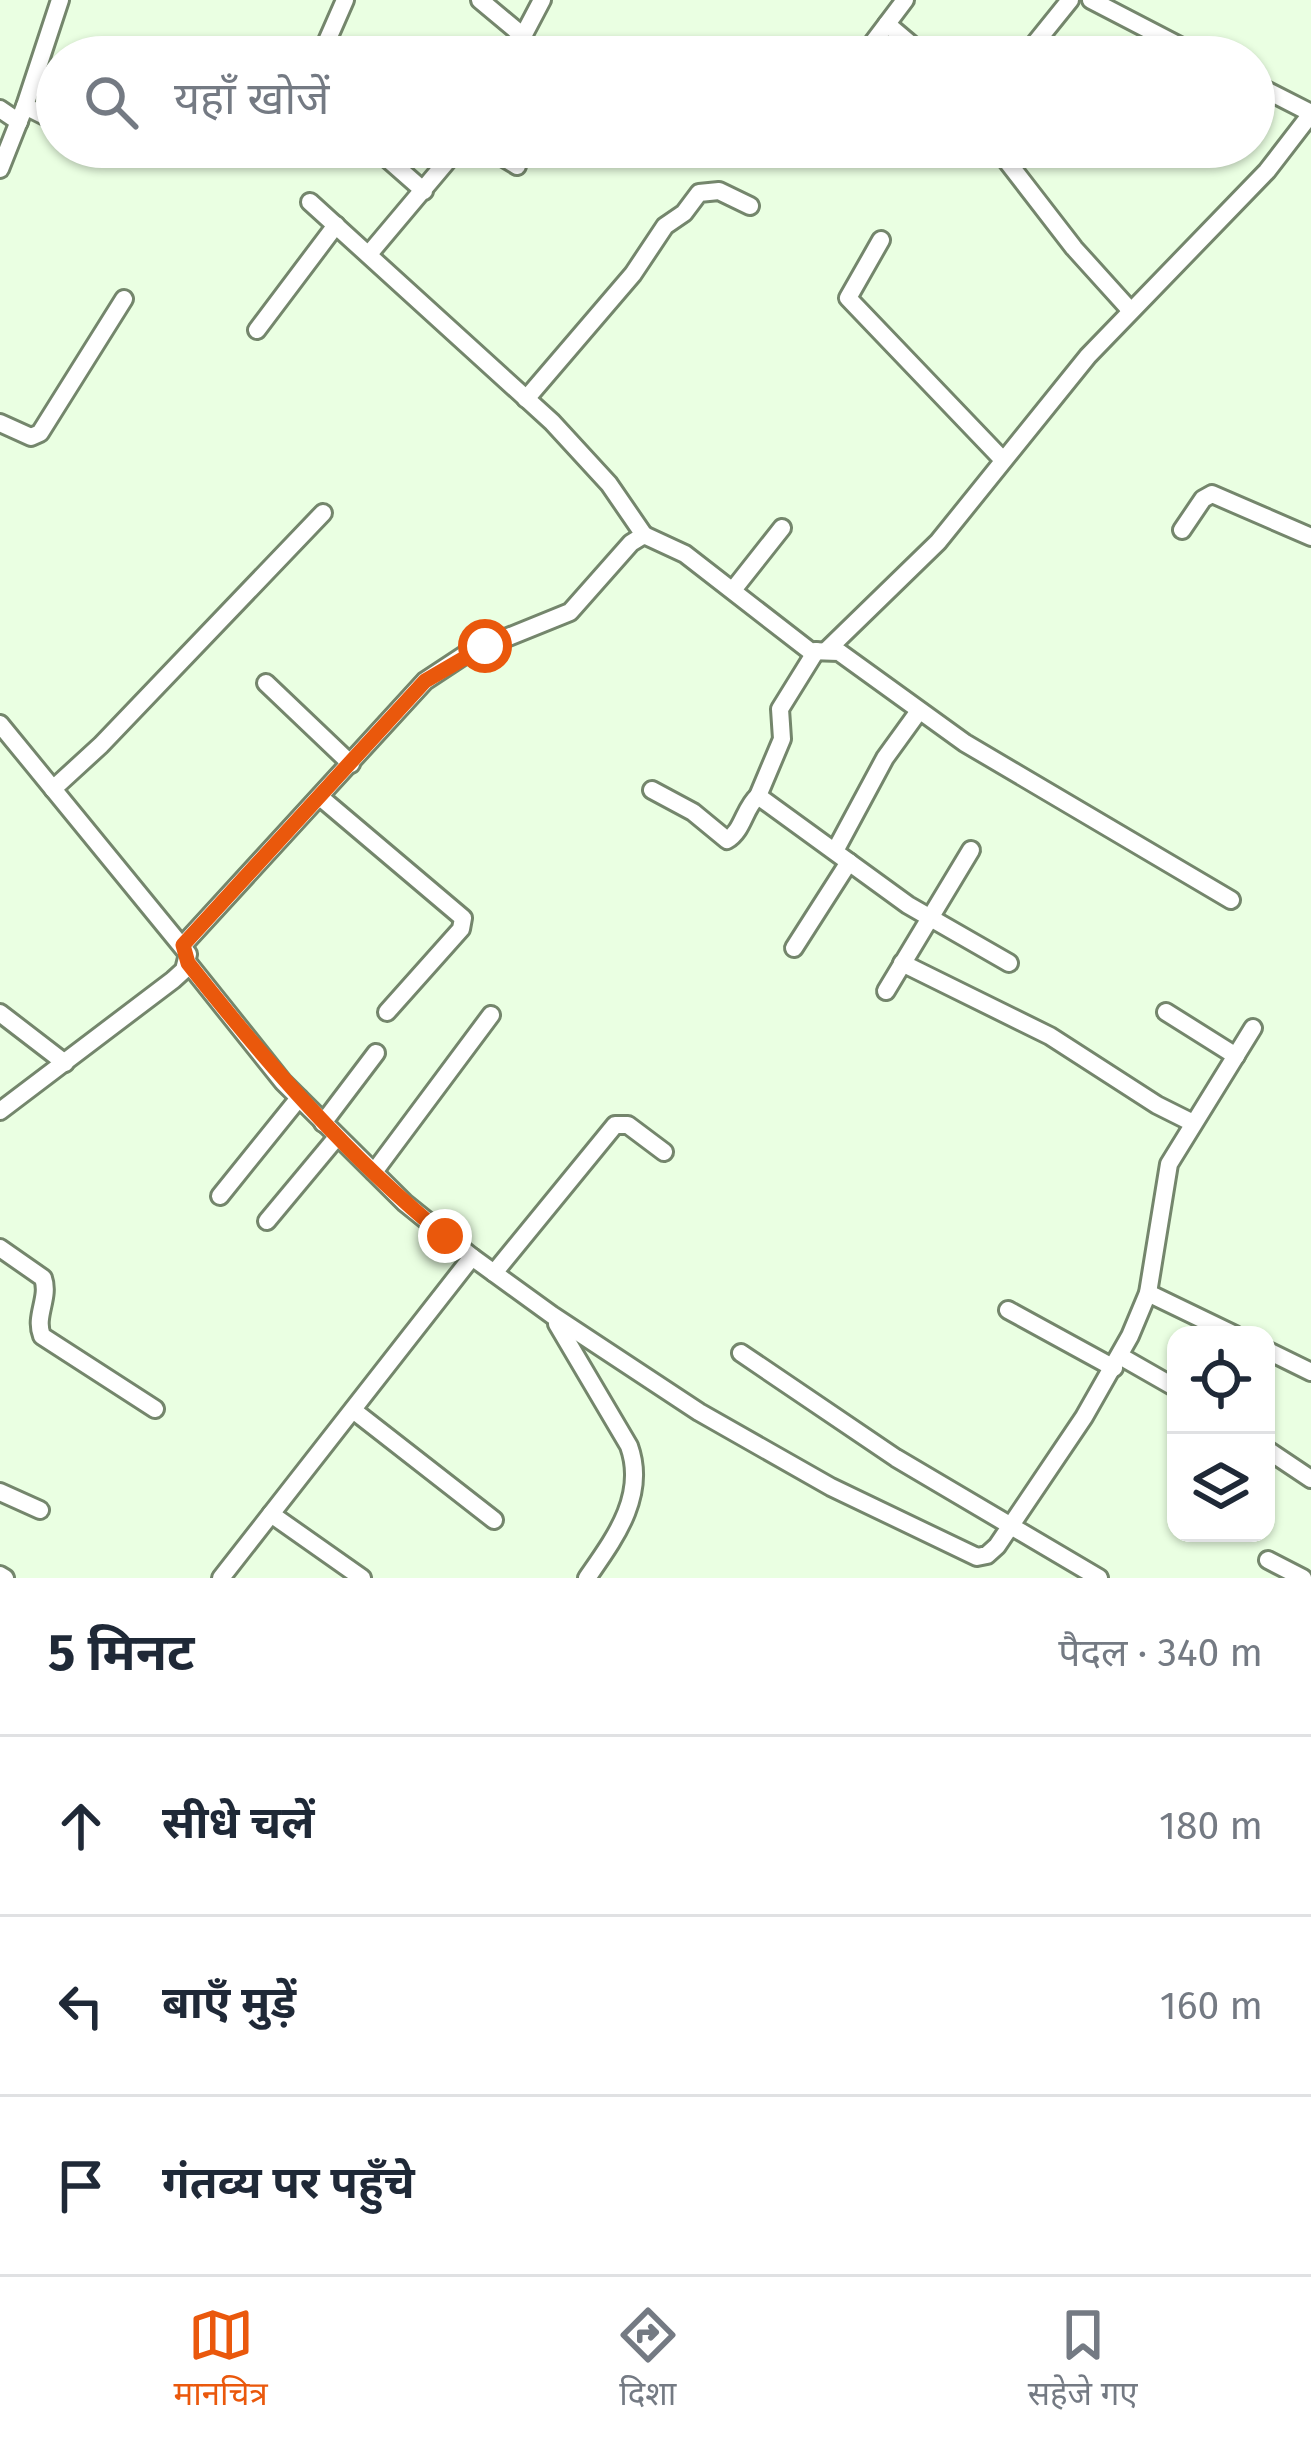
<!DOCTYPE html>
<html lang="hi">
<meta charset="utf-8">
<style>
:root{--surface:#fff;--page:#f6f6f7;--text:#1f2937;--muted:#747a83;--line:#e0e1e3;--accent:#ea580c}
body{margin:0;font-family:"Fira Sans","Noto Sans Devanagari",sans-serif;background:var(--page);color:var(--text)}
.controls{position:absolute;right:36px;bottom:36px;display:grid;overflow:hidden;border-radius:24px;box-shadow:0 3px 9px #0004}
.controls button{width:108px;height:108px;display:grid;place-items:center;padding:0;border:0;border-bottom:3px solid var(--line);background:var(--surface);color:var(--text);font:60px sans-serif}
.stop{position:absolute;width:36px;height:36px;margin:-27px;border:9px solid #ea580c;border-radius:50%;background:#fff}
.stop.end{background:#ea580c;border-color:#fff;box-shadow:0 3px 12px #0008}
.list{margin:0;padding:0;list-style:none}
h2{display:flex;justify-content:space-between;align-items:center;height:156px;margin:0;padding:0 48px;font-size:51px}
h2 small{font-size:39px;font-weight:400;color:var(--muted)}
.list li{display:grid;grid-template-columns:78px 1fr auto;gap:36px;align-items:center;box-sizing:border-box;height:180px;padding:0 48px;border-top:3px solid var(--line)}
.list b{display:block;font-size:45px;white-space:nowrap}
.list em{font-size:39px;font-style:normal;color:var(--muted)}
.icon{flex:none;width:66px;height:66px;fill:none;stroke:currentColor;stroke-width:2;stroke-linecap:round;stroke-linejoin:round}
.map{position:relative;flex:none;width:1311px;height:1578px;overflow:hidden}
.search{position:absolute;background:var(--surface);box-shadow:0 3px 9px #0004;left:36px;right:36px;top:36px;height:132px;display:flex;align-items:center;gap:30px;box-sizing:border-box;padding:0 42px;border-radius:66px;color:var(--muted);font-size:45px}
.sheet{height:696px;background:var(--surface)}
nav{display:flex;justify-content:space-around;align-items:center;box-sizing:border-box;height:168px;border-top:3px solid var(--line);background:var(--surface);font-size:33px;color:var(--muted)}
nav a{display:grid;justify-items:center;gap:6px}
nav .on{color:var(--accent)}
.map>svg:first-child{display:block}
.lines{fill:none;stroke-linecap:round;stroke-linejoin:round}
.street-casing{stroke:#74866c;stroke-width:22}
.street{stroke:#fff;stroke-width:16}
.route{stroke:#ea580c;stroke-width:15}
</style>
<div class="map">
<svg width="1311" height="1578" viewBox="0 0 1311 1578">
<rect width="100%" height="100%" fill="#eaffe2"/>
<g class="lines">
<defs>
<g id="street">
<polyline points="480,0 523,36"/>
<polyline points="1091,0 1201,57"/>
<polyline points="887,24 926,57"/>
<polyline points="320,57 345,0"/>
<polyline points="512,57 542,0"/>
<polyline points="862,57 905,0"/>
<polyline points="1024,57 1070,0"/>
<polyline points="1254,84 1311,113"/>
<polyline points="25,106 57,122"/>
<polyline points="0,109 19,122"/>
<polyline points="374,147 424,191"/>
<polyline points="486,147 517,166"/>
<polyline points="996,147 1074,248 1130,310"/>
<polyline points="0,169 25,106 60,0"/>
<polyline points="310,202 552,422 609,484 644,535"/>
<polyline points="881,240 848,298 1003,460"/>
<polyline points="369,254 459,147"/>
<polyline points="257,330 336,225"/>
<polyline points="526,399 633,274 665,226 684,213 699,193 719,191 750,206"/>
<polyline points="0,423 31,437 40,433 124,299"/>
<polyline points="1182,530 1203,499 1212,494 1311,537"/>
<polyline points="733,590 782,528"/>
<polyline points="828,649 938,542 1088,356 1267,171 1311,114"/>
<polyline points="816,651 780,709 782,739 758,796 908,905 1009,963"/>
<polyline points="266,683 351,764"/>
<polyline points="0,724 188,954 184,970 173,980 0,1111"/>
<polyline points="53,789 101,745 323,513"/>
<path d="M652,790L693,812L727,840C743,831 744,808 758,796"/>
<polyline points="320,797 463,918 461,929 387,1012"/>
<polyline points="835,851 885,758 919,711"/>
<polyline points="183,945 425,681 466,654 570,612 631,543 644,535 685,554 810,651 839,652 965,743 1231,900"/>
<polyline points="794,948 849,862"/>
<polyline points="188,963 283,1082 405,1203 472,1257 552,1315 699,1412 831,1487 977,1557 987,1555 997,1546 1084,1417 1130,1336 1148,1293 1169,1164 1253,1028"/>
<polyline points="902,963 1050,1036 1157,1105 1193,1123"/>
<polyline points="886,991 971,850"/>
<polyline points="1166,1012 1236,1056"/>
<polyline points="0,1013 65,1063"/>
<polyline points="323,1123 376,1053"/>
<polyline points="374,1172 491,1015"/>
<polyline points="220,1196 299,1098"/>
<polyline points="267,1221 337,1137"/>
<path d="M0,1248L43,1278C50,1298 34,1316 42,1336L155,1409"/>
<polyline points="494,1273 615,1125 628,1125 664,1152"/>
<polyline points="1148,1293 1235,1335"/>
<polyline points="1008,1310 1114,1368"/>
<path d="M557,1324L629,1446C647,1496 614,1539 587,1578"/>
<polyline points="1266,1350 1311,1372"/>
<polyline points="741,1353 896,1458 1099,1578"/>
<polyline points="1120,1356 1176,1388"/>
<polyline points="353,1410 494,1520"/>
<polyline points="1266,1449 1311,1479"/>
<polyline points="0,1492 40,1510"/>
<polyline points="271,1514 362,1578"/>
<polyline points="1268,1560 1303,1578"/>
<polyline points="0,1575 5,1578"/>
<polyline points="221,1578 472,1257"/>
</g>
</defs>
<use href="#street" class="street-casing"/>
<use href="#street" class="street"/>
</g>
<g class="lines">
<path class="route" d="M445,1236C347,1156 266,1062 188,963L183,945L425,681L485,646"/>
</g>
</svg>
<div class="controls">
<button><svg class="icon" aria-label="locate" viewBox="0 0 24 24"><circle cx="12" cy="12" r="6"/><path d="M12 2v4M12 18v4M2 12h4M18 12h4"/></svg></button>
<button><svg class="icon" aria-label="layers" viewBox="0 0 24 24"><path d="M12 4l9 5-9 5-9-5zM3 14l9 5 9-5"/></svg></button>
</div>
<div class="stop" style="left:485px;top:646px"></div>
<div class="stop end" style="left:445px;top:1236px"></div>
<div class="search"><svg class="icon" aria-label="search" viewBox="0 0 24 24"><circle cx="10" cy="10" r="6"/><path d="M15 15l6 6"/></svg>यहाँ खोजें</div>
</div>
<section class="sheet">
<h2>5 मिनट<small>पैदल · 340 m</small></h2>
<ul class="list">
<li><svg class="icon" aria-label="ahead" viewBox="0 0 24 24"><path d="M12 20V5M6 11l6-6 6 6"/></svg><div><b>सीधे चलें</b></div><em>180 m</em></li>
<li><svg class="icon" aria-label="left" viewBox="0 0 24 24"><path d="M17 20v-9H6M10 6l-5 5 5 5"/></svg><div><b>बाएँ मुड़ें</b></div><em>160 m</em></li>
<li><svg class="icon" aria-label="arrive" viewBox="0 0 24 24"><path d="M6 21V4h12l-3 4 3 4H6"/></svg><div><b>गंतव्य पर पहुँचे</b></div></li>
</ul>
</section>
<nav>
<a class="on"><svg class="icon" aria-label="map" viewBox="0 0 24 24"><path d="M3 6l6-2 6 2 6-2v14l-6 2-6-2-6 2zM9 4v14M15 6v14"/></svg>मानचित्र</a>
<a><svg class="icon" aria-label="directions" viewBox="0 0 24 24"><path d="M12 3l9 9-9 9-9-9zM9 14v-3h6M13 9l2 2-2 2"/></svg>दिशा</a>
<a><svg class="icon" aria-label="saved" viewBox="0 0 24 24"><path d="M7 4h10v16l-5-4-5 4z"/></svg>सहेजे गए</a>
</nav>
